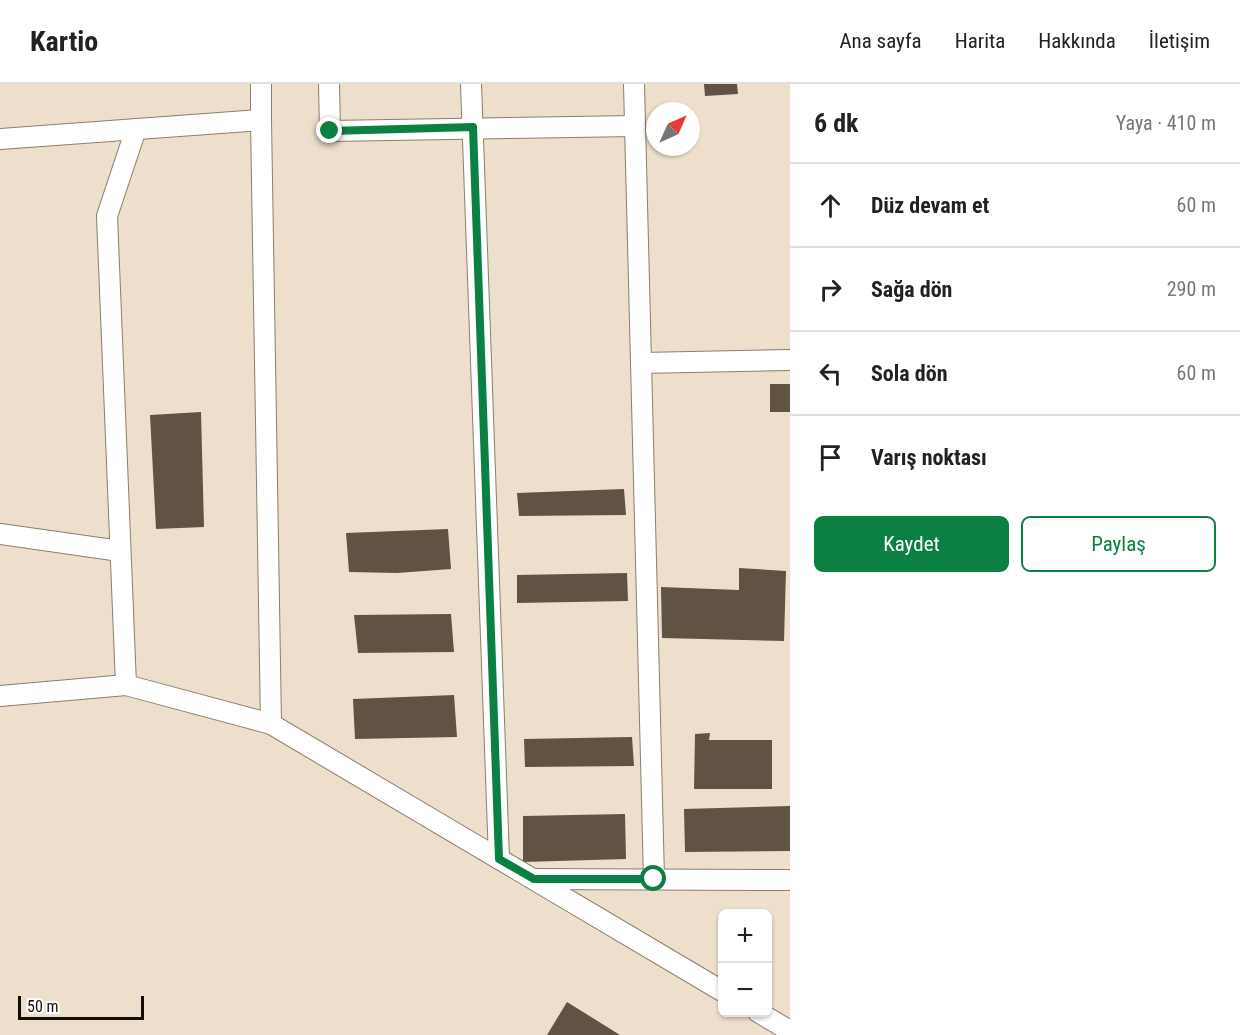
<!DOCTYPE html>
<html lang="tr">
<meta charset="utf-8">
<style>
:root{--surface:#fff;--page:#f2f2f2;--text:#222;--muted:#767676;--line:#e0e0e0;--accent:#0b8043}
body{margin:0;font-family:"Roboto Condensed",sans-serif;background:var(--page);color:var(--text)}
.controls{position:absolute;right:18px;bottom:18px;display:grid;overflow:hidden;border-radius:9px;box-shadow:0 2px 4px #0004}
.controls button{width:54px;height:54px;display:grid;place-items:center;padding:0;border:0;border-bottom:2px solid var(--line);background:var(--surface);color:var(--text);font:30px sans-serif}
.compass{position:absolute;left:646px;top:18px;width:54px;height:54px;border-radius:50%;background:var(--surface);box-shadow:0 2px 4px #0004;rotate:45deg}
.scale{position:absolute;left:18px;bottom:15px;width:126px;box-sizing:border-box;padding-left:6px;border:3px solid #120d07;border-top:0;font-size:16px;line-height:21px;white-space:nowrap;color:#120d07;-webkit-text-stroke:4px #fff;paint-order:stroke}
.stop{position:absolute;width:18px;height:18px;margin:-14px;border:4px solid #0b8043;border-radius:50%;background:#fff}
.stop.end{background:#0b8043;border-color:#fff;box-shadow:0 2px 6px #0008}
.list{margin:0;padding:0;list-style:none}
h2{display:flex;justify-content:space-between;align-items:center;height:78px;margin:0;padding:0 24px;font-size:26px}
h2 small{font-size:20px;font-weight:400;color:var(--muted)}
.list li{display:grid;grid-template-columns:39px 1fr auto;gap:18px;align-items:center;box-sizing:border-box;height:84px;padding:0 24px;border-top:2px solid var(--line)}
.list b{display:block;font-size:22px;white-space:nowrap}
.list em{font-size:20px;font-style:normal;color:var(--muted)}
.actions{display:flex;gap:12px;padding:18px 24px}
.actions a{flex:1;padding:14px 0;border:2px solid var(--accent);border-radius:9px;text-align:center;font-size:21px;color:var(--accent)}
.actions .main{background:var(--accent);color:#fff}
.icon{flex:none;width:33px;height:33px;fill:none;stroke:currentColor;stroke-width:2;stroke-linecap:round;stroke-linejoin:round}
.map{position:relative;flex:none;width:790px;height:951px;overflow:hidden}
header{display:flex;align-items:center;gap:36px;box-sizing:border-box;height:84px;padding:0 30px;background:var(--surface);border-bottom:2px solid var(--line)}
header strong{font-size:28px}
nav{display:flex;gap:33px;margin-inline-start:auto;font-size:21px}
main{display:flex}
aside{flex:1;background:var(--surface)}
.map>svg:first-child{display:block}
.building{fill:#605343}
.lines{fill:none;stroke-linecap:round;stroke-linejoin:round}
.minor-casing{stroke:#8c7e6d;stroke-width:22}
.minor{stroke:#fff;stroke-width:20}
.route{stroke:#0b8043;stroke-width:8}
</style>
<header>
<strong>Kartio</strong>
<nav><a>Ana sayfa</a><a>Harita</a><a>Hakkında</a><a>İletişim</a></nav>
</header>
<main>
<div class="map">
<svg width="790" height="951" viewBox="0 0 790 951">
<rect width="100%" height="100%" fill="#eedfcc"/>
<g class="building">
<polygon points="704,0 737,0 738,10 705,12"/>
<rect x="770" y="300" width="20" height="28"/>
<polygon points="201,328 204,443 156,445 150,331"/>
<polygon points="624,405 626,431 519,432 517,409"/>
<polygon points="448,445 451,485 397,489 349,488 346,449"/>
<polygon points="739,484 786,487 784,557 662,554 661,503 739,506"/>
<polygon points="627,489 628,517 517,519 517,491"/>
<polygon points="451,530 454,568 358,569 354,531"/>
<polygon points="454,611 457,653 355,655 353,615"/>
<polygon points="710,649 709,656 772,656 772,705 694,705 695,650"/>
<polygon points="632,653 634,682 525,683 524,655"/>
<polygon points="790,722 790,767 685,768 684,725"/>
<polygon points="625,730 626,775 523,778 523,732"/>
<polygon points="567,918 620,951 547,951"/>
</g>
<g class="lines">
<defs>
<g id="minor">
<polyline points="329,0 330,47 635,42"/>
<polyline points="471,0 499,775"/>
<polyline points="634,0 654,795"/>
<polyline points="261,36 271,640"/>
<polyline points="0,55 261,36 261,0"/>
<polyline points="641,279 790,276"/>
<polyline points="0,450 120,467"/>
<polyline points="126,601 107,132 136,45"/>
<polyline points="0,612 126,601 271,640 722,907"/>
<polyline points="534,795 790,796"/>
<polyline points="758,928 790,947"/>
</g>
</defs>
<use href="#minor" class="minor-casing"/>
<use href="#minor" class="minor"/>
</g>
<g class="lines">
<polyline class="route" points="330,47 473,43 499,775 534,795 654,795"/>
</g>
</svg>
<div class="controls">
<button>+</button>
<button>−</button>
</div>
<svg class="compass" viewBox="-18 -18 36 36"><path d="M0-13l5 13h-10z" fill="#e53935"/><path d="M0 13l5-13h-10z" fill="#767676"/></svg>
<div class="scale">50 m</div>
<div class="stop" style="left:654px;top:795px"></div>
<div class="stop end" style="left:330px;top:47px"></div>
</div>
<aside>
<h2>6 dk<small>Yaya · 410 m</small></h2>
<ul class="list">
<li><svg class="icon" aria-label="ahead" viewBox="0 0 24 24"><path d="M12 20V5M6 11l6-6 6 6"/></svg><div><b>Düz devam et</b></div><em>60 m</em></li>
<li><svg class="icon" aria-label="right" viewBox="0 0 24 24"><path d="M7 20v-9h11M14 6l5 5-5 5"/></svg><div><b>Sağa dön</b></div><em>290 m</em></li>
<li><svg class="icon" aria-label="left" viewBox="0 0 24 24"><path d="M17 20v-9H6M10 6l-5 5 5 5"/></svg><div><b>Sola dön</b></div><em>60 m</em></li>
<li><svg class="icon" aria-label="arrive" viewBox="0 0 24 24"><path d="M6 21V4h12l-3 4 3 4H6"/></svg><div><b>Varış noktası</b></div></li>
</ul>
<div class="actions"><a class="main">Kaydet</a><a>Paylaş</a></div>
</aside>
</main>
